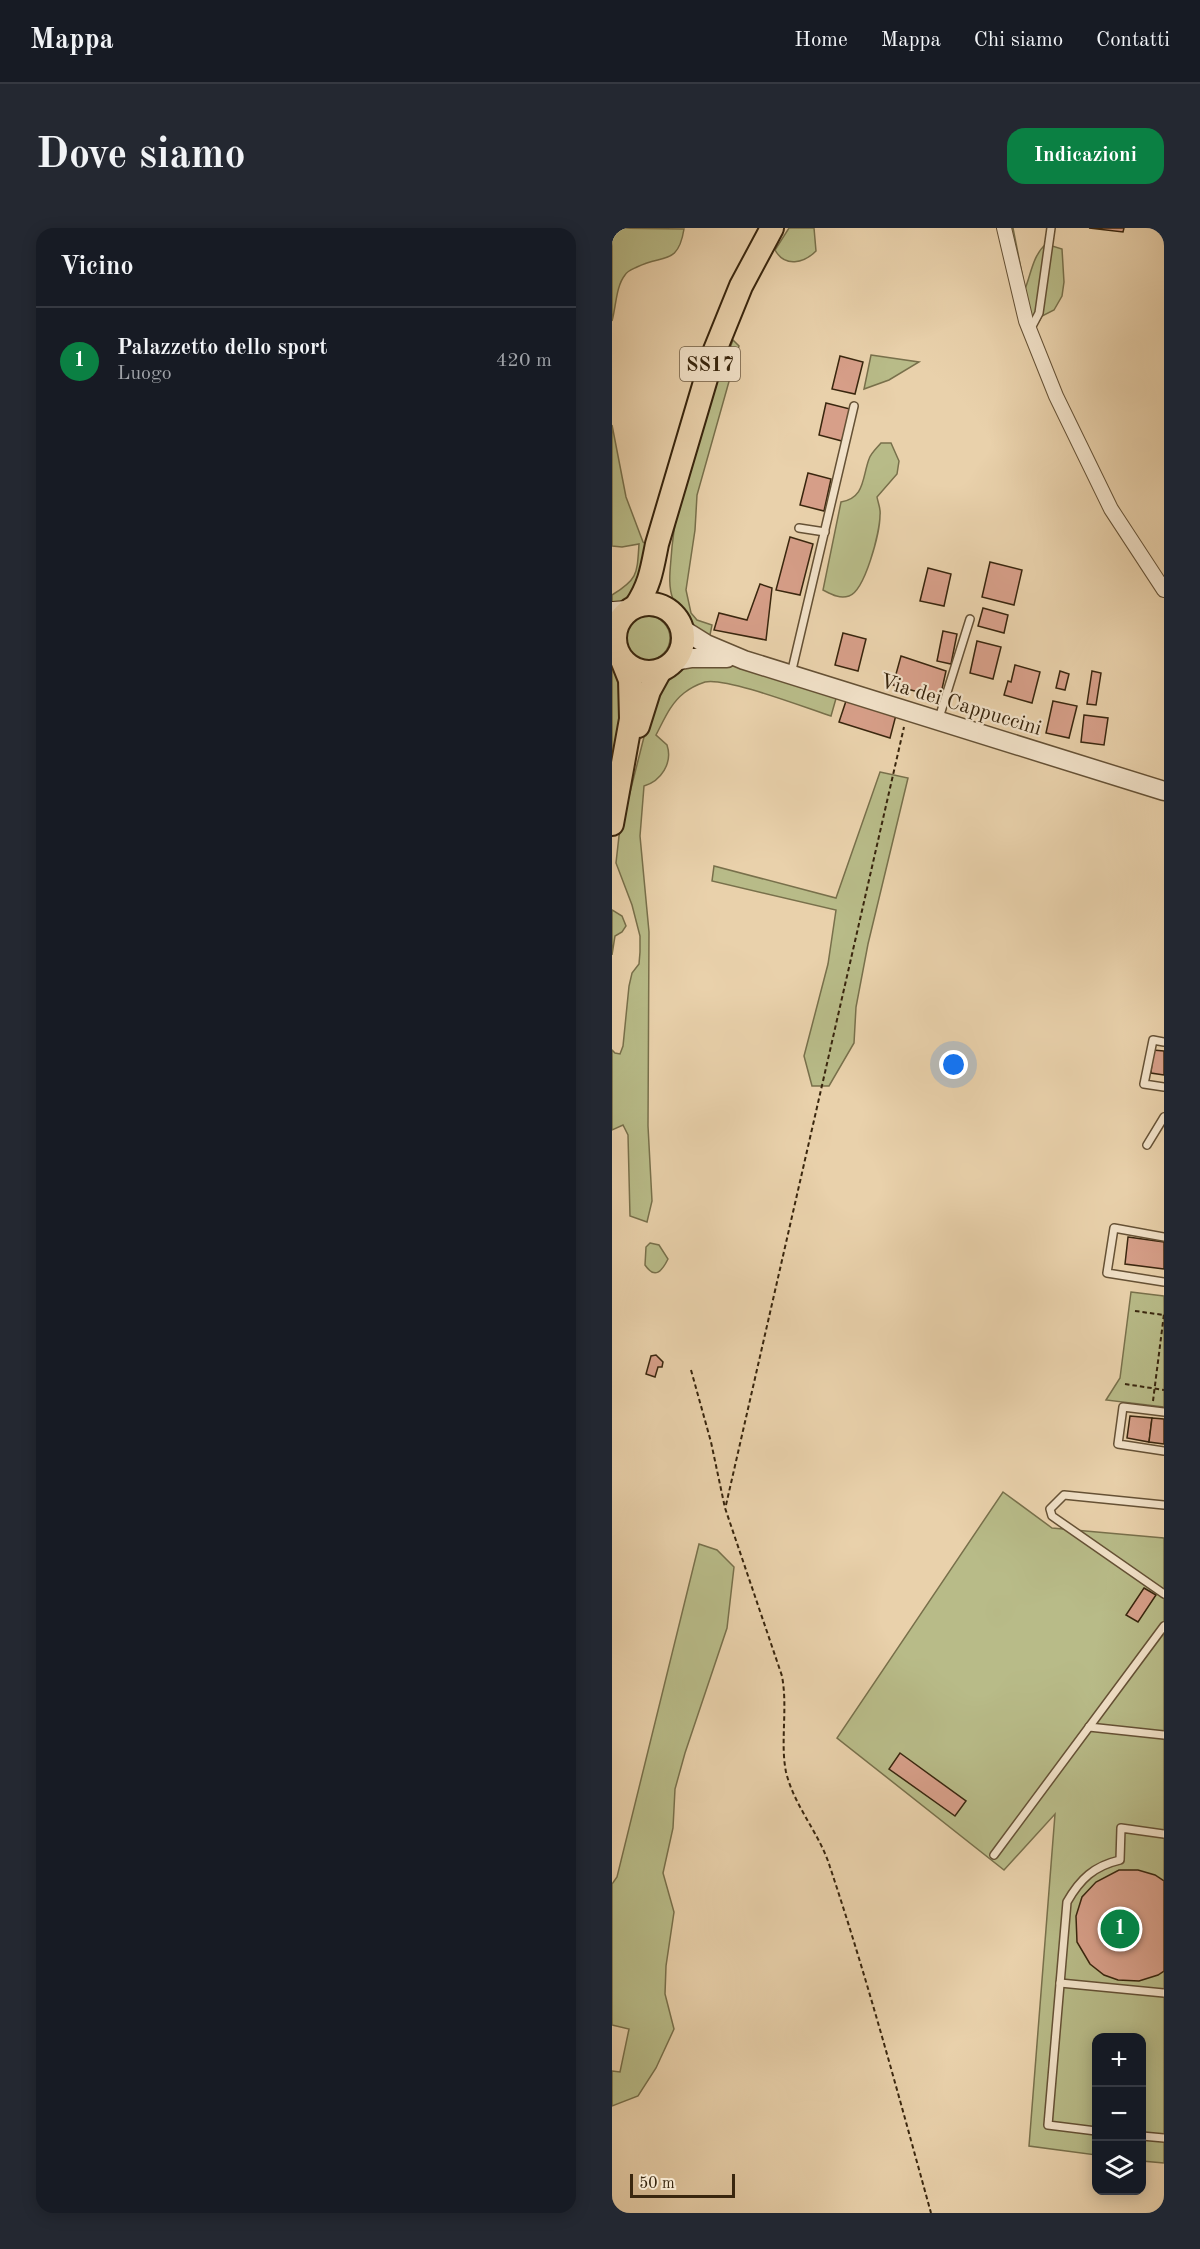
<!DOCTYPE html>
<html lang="it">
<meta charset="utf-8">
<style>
:root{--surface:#171b24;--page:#242831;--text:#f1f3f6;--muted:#9ea1a6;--line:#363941;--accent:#0b8043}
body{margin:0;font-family:"Old Standard TT",serif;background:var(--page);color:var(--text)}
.controls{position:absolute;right:18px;bottom:18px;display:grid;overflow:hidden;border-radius:12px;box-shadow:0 3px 15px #0003}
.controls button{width:54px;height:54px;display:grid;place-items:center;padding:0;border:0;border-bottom:2px solid var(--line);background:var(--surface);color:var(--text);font:30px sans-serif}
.scale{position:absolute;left:18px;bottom:15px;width:105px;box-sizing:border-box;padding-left:6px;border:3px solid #39260e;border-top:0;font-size:16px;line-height:21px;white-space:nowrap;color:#39260e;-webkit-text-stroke:4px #f1e1c8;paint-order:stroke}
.you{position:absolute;left:342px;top:837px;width:21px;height:21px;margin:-15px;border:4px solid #fff;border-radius:50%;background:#1a73e8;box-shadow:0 0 0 9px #1a73e833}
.badge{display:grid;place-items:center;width:39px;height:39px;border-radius:50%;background:var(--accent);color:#fff;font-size:20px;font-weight:700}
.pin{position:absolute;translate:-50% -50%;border:3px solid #fff;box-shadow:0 2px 6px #0006}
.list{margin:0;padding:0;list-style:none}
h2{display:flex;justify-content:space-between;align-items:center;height:78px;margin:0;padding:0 24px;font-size:26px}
h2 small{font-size:20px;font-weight:400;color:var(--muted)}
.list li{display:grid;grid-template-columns:39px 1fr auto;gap:18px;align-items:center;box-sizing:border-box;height:108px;padding:0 24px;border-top:2px solid var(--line)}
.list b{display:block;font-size:22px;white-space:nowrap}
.list p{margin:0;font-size:20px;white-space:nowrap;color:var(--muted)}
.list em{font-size:20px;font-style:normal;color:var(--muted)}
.icon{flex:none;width:33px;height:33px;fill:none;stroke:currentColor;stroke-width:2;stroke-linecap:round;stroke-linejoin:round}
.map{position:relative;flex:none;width:552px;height:1985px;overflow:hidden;border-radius:18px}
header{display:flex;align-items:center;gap:36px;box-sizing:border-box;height:84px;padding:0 30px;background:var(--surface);border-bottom:2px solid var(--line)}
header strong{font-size:28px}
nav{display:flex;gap:33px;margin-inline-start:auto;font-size:21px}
.intro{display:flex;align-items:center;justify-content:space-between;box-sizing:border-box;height:144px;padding:0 36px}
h1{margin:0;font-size:42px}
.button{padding:15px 27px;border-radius:18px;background:var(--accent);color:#fff;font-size:21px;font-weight:700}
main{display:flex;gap:36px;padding:0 36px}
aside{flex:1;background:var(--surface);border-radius:18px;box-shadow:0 3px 15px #0003}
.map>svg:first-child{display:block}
.green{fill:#b8bb88;stroke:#78704b;stroke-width:1.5}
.building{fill:#d79f89;stroke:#39260e;stroke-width:1.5}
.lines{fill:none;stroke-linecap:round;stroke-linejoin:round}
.service-casing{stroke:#655135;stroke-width:10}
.minor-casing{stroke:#655135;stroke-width:16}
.tertiary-casing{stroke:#655135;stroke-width:21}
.secondary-casing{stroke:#39260e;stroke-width:22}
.primary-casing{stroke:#39260e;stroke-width:26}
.path{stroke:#39260e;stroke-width:2;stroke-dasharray:4.5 3;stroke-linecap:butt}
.service{stroke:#f1e1c8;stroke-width:7}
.minor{stroke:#f1e1c8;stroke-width:14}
.tertiary{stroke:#f1e1c8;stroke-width:18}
.secondary{stroke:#f1e1c8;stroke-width:20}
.primary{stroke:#e9d1ab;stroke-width:22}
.labels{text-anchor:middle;stroke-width:4.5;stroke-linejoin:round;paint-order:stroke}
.shield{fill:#f1e1c8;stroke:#705e46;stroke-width:1.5}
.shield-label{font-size:20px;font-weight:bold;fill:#39260e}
.street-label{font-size:21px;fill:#39260e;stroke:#f1e1c8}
</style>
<header>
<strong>Mappa</strong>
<nav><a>Home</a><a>Mappa</a><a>Chi siamo</a><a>Contatti</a></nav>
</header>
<div class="intro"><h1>Dove siamo</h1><a class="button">Indicazioni</a></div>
<main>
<aside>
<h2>Vicino<small></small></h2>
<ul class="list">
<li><span class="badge">1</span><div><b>Palazzetto dello sport</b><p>Luogo</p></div><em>420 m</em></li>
</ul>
</aside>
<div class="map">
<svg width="552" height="1985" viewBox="0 0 552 1985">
<rect width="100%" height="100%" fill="#e9d1ab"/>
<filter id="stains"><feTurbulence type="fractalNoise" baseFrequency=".00333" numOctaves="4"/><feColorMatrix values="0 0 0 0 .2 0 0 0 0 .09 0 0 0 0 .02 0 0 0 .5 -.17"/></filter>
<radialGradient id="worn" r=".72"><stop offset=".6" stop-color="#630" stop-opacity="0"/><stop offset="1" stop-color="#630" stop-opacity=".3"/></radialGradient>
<g class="green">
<path d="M0,0L72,1C66,38 51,26 25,39C21,41 15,43 13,47C4,58 4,79 0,93Z"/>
<path d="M177,0H202L204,23C192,35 173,40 163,22Z"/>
<path d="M393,0H401L413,61C419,46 421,27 434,16L450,21L452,54L450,68L442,82L430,88L420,105Z"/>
<path d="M121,112L127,118L85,267L83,302L74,362L79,385L85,392L100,397L97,412C85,403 66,385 61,371C56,359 58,343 59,331C64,254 95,183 121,112Z"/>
<polygon points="259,127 307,134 277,152 252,161"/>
<path d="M0,197L14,269L31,314L37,318L26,364L12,374L0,377V367C26,351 25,346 27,316L10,319L0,318Z"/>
<path d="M269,215H279L287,233L285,246L265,269C266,275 269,281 268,287C268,304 253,363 237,368C227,371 219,366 211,362L229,274C253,270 250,250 257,231C259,225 265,220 269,215Z"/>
<circle cx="36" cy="410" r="22"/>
<polygon points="0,433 13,456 0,550"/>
<path d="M115,436L133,438L225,467L219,488C194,480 114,449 93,454C87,456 77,461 72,465C58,476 52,492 44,507L55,517C61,535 49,553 32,558L28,608L37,704L36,898L40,973L35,994L18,988L16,907L11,897L0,902V822L3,825L8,826L11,818L17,758L20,745L27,736L28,724V708L20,677L4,635L7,608L33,505L51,453L71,438Z"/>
<polygon points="268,544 296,550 256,716 244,779 242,815 217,858 200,858 192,828 216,736 224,682 100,653 102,638 224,670"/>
<polygon points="0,682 10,688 14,698 10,704 3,708 0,727"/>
<path d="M38,1015L47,1017L56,1031C50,1043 43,1052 33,1037L34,1019Z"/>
<polygon points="519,1064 552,1068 552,1179 494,1172 508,1150"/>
<polygon points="391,1264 440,1300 552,1310 552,1935 530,1933 530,1810 484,1810 484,1927 417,1918 443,1586 392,1642 225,1510"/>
<polygon points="87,1316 105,1322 122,1339 115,1400 73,1525 63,1561 61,1600 51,1645 62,1684 54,1738 53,1766 62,1801 44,1840 26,1868 0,1878 0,1843 8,1844 17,1801 0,1797 0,1656 5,1649"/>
</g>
<g class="building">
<polygon points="477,0 512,0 511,4"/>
<polygon points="228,128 251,134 243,166 220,161"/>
<polygon points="214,175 238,181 230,213 207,207"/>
<polygon points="196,245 219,251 212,283 188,277"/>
<polygon points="178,309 201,316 188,367 164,362"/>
<polygon points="378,334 410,342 402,377 370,369"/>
<polygon points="316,340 339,346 332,378 308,373"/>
<polygon points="148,356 160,360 154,412 102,402 107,385 135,392"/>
<polygon points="371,380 396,387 392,405 366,398"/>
<polygon points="331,403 345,406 339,436 325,433"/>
<polygon points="231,405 254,411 246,443 223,437"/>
<polygon points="365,413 389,419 381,451 358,445"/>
<polygon points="289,428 334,443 328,470 281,457"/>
<polygon points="403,437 428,444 420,475 392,467 396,453 399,454"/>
<polygon points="448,443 457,446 453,462 444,460"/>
<polygon points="480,443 489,445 484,477 475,476"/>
<polygon points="234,473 284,487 278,510 227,494"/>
<polygon points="441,473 465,478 457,510 434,505"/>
<polygon points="472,487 496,490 492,517 469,514"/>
<polygon points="541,822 552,823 552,847 539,845"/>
<polygon points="516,1009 552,1014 552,1041 513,1036"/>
<polygon points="44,1127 51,1134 50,1139 46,1139 43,1149 34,1146 39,1128"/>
<polygon points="518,1188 540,1190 537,1214 515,1210"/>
<polygon points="540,1190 552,1191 552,1216 537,1214"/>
<polygon points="532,1360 544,1367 526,1394 514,1387"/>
<polygon points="288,1525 354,1573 343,1588 277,1541"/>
<polygon points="507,1642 526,1642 543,1647 552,1653 552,1743 546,1747 527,1753 506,1752 492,1747 478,1736 465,1714 464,1688 470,1669 484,1654"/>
</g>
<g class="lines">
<defs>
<g id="service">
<polyline points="418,102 427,85 439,0"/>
<polyline points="187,300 213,304"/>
<polyline points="179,446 242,178"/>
<polyline points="327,490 358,391"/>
<polyline points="552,814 541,812 532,856 552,859"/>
<polyline points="535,917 552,889"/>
<polyline points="552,1009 502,1000 495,1045 552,1054"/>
<polyline points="552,1184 511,1179 506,1216 552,1223"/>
<polyline points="552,1277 452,1267 438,1281 440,1288 552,1366"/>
<polyline points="477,1499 552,1507"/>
<polyline points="382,1627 552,1398"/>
<polyline points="448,1755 552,1765"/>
<path d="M484,1903L436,1897L455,1674C468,1651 482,1638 508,1632L509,1600L552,1606"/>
<polyline points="530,1908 552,1910"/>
</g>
<polyline id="minor" points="392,0 414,93 444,168 499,281 552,362"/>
<g id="tertiary">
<polyline points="70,401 94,416 132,432 552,563"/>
<polyline points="63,433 80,430 115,430"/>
</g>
<g id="secondary">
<polyline points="0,384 15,383"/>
<polyline points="0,417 5,423"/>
</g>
<g id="primary">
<circle cx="37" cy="410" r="34"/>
<path d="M24,378C38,357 40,341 45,316L101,127L129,58L160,0"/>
<polyline points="26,498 37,463 48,443"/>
<polyline points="0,596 19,491 18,452 10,432"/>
</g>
</defs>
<use href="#service" class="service-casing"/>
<use href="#minor" class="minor-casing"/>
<use href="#tertiary" class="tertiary-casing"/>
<use href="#secondary" class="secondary-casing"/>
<use href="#primary" class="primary-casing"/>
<g class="path">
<polyline points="523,1083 552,1087"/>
<path d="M79,1142L99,1214L113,1280L170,1448C176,1481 168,1514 174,1544C182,1578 208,1606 218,1639C256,1753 287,1869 319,1985"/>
<polyline points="513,1156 552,1162"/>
<polyline points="541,1173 552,1086"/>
<polyline points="114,1277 292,499"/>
</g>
<use href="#service" class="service"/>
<use href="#minor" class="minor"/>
<use href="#tertiary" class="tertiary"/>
<use href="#secondary" class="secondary"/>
<use href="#primary" class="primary"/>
</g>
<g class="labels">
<rect class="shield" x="68" y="119" width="60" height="34" rx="4.5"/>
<g class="shield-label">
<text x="98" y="143">SS17</text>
</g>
<g class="street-label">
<text transform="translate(349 476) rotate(17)" y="7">Via dei Cappuccini</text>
</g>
</g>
<rect width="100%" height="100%" filter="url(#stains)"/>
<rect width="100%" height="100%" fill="url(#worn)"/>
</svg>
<div class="controls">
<button>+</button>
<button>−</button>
<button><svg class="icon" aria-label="layers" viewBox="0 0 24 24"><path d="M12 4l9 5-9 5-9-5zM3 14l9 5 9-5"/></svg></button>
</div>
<div class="scale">50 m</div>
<div class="you"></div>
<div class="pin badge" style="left:508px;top:1701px">1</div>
</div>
</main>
